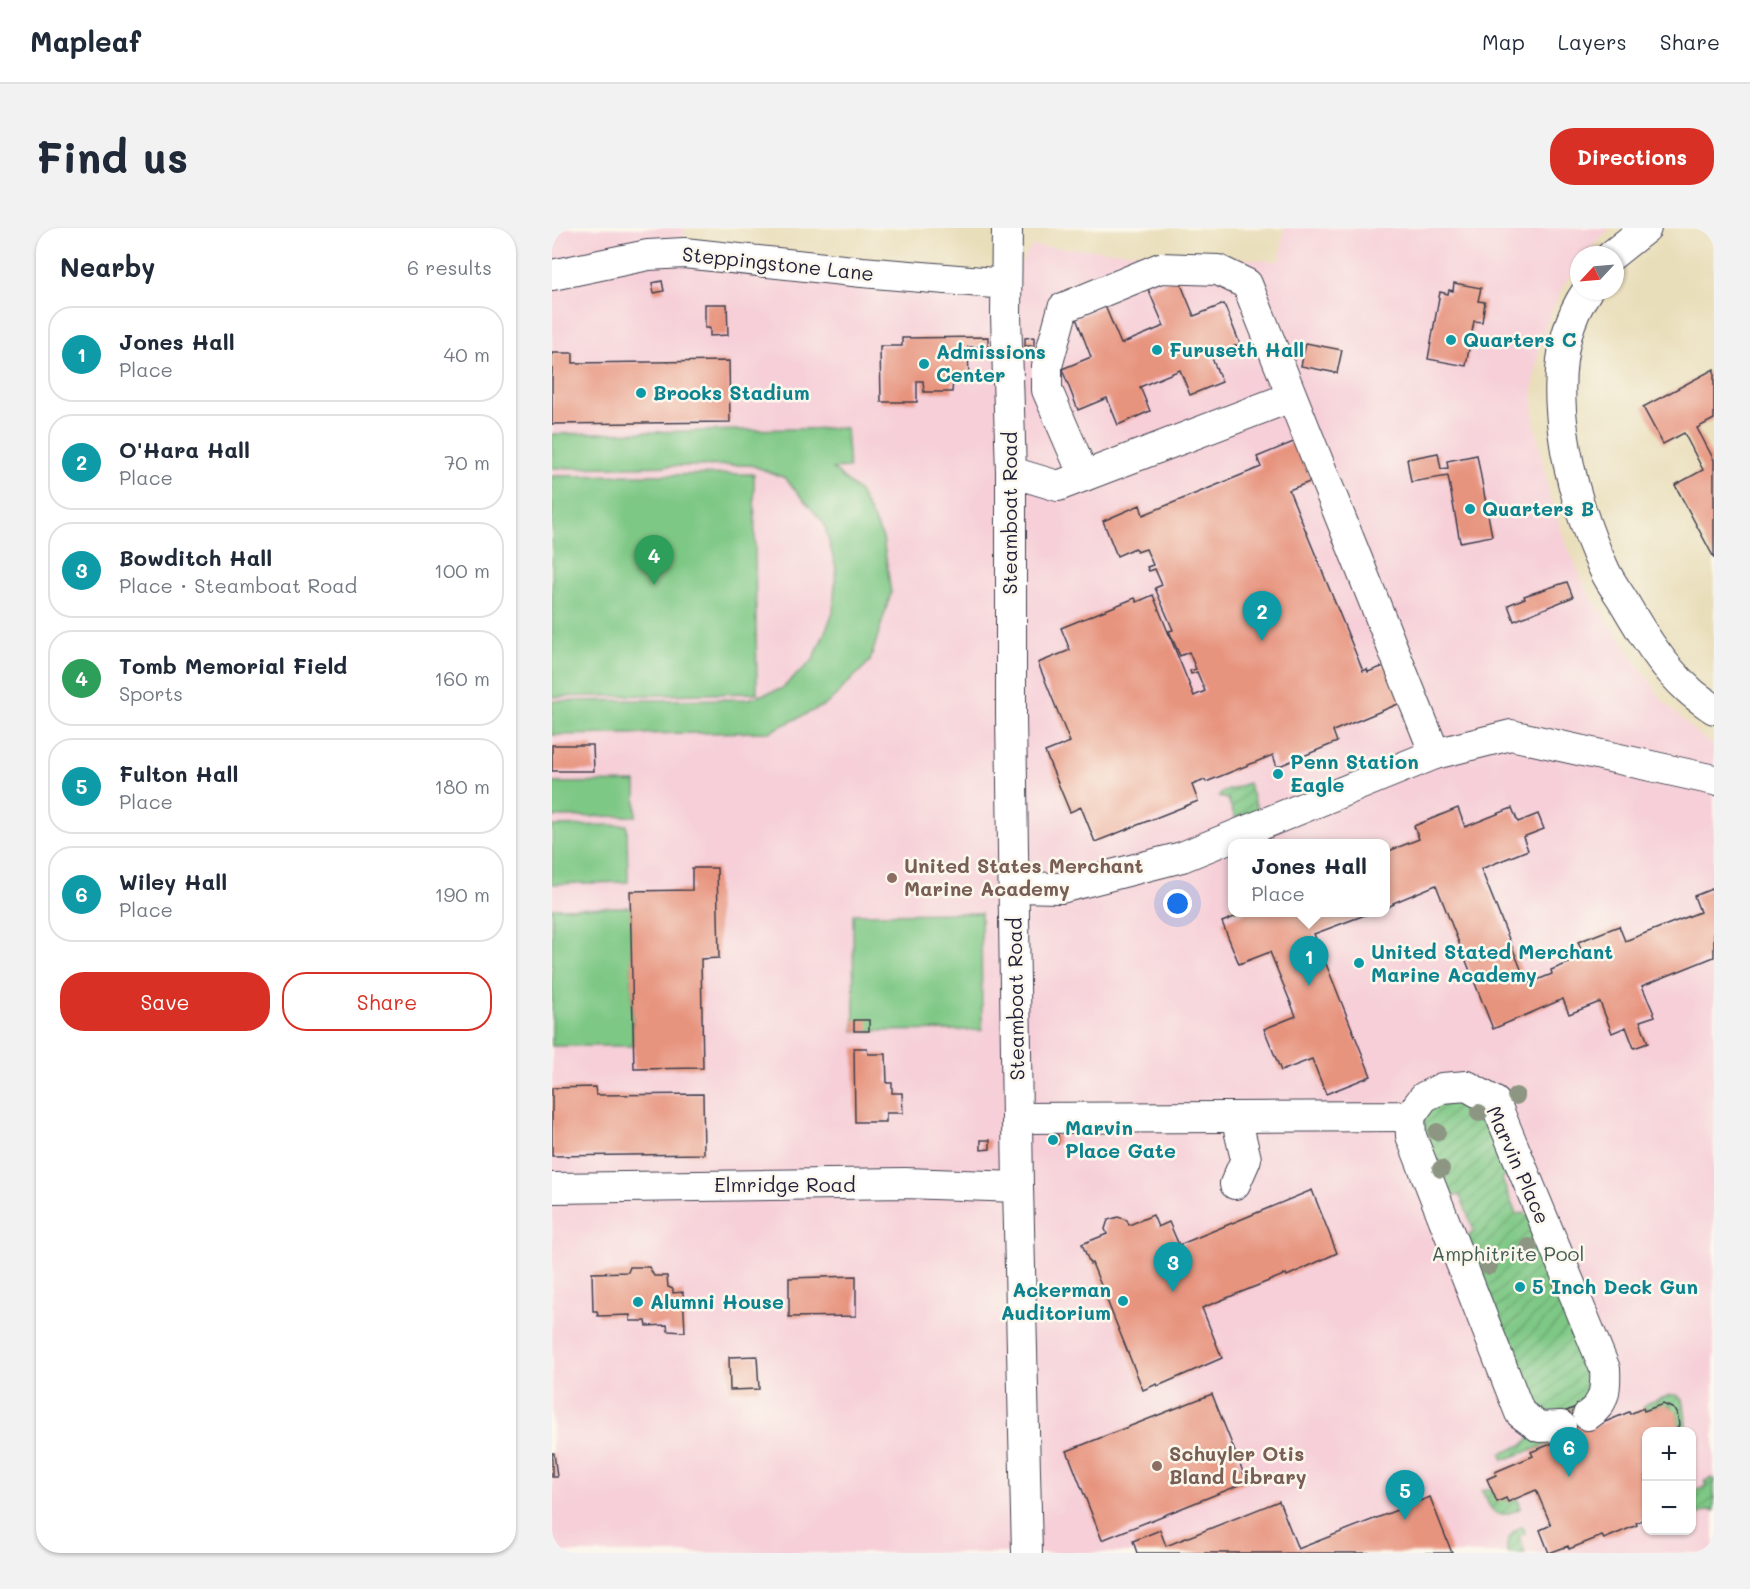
<!DOCTYPE html>
<meta charset="utf-8">
<style>
:root{--surface:#fff;--page:#f2f2f3;--text:#1f2937;--muted:#747a83;--line:#e0e1e3;--accent:#d93025}
body{margin:0;font-family:Mali,sans-serif;background:var(--page);color:var(--text)}
.controls{position:absolute;right:18px;bottom:18px;display:grid;overflow:hidden;border-radius:12px;box-shadow:0 2px 4px #0004}
.controls button{width:54px;height:54px;display:grid;place-items:center;padding:0;border:0;border-bottom:2px solid var(--line);background:var(--surface);color:var(--text);font:30px sans-serif}
.compass{position:absolute;left:1018px;top:18px;width:54px;height:54px;border-radius:50%;background:var(--surface);box-shadow:0 2px 4px #0004;rotate:244deg}
.you{position:absolute;left:626px;top:676px;width:21px;height:21px;margin:-15px;border:4px solid #fff;border-radius:50%;background:#1a73e8;box-shadow:0 0 0 9px #1a73e833}
.badge{display:grid;place-items:center;width:39px;height:39px;border-radius:50%;background:var(--accent);color:#fff;font-size:20px;font-weight:700}
.pin{position:absolute;translate:-50% -50px;filter:drop-shadow(0 2px 3px #0008)}
.pin::after{content:'';position:absolute;top:32px;width:21px;height:18px;background:inherit;clip-path:polygon(0 0,100% 0,50% 100%)}
.popup{position:absolute;left:676px;top:611px;width:162px;height:78px;box-sizing:border-box;display:grid;place-content:center;border-radius:12px;background:var(--surface);filter:drop-shadow(0 2px 4px #0005);font-size:20px;white-space:nowrap;color:var(--muted)}
.popup b{font-size:22px;color:var(--text)}
.popup::after{content:'';position:absolute;left:50%;top:100%;margin-left:-12px;border:12px solid transparent;border-top-color:var(--surface)}
.list{margin:0;padding:0;list-style:none}
h2{display:flex;justify-content:space-between;align-items:center;height:78px;margin:0;padding:0 24px;font-size:26px}
h2 small{font-size:20px;font-weight:400;color:var(--muted)}
.list li{display:grid;grid-template-columns:39px 1fr auto;gap:18px;align-items:center;box-sizing:border-box;height:96px;margin:0 12px 12px;padding:0 12px;border:2px solid var(--line);border-radius:24px}
.list b{display:block;font-size:22px;white-space:nowrap}
.list p{margin:0;font-size:20px;white-space:nowrap;color:var(--muted)}
.list em{font-size:20px;font-style:normal;color:var(--muted)}
.actions{display:flex;gap:12px;padding:18px 24px}
.actions a{flex:1;padding:14px 0;border:2px solid var(--accent);border-radius:24px;text-align:center;font-size:21px;color:var(--accent)}
.actions .main{background:var(--accent);color:#fff}
.map{position:relative;flex:none;width:1162px;height:1325px;overflow:hidden;border-radius:24px}
header{display:flex;align-items:center;gap:36px;box-sizing:border-box;height:84px;padding:0 30px;background:var(--surface);border-bottom:2px solid var(--line)}
header strong{font-size:28px}
nav{display:flex;gap:33px;margin-inline-start:auto;font-size:21px}
.intro{display:flex;align-items:center;justify-content:space-between;box-sizing:border-box;height:144px;padding:0 36px}
h1{margin:0;font-size:42px}
.button{padding:15px 27px;border-radius:24px;background:var(--accent);color:#fff;font-size:21px;font-weight:700}
main{display:flex;gap:36px;padding:0 36px}
aside{flex:1;background:var(--surface);border-radius:24px;box-shadow:0 2px 4px #0004}
.map>svg:first-child{display:block}
.built{fill:#f6cfd8;fill-rule:evenodd}
.green{fill:#7ec885;stroke:#507560;stroke-width:1.5}
.garden{fill:url(#garden-furrows);stroke:#507560;stroke-width:1.5}
.building{fill:#e7947f}
.lines{fill:none;stroke-linecap:round;stroke-linejoin:round}
.minor-casing{stroke:#403e4e;stroke-width:32}
.minor{stroke:#fff;stroke-width:30}
.tree{fill:#8d9682}
.culture-dot{fill:#0f9aa8;stroke:#fbf7ec;stroke-width:2}
.education-dot{fill:#8d6e63;stroke:#fbf7ec;stroke-width:2}
.labels{text-anchor:middle;stroke-width:5;stroke-linejoin:round;paint-order:stroke}
.street-label{font-size:20px;fill:#22223b;stroke:#fbf7ec}
.culture-label{font-size:20px;font-weight:bold;fill:#0d838f;stroke:#fbf7ec;text-anchor:start}
.education-label{font-size:20px;font-weight:bold;fill:#785e54;stroke:#fbf7ec;text-anchor:start}
.park-label{font-size:20px;fill:#425c55;stroke:#fbf7ec}
</style>
<header>
<strong>Mapleaf</strong>
<nav><a>Map</a><a>Layers</a><a>Share</a></nav>
</header>
<div class="intro"><h1>Find us</h1><a class="button">Directions</a></div>
<main>
<aside>
<h2>Nearby<small>6 results</small></h2>
<ul class="list">
<li><span class="badge" style="background:#0f9aa8">1</span><div><b>Jones Hall</b><p>Place</p></div><em>40 m</em></li>
<li><span class="badge" style="background:#0f9aa8">2</span><div><b>O'Hara Hall</b><p>Place</p></div><em>70 m</em></li>
<li><span class="badge" style="background:#0f9aa8">3</span><div><b>Bowditch Hall</b><p>Place · Steamboat Road</p></div><em>100 m</em></li>
<li><span class="badge" style="background:#2e9e5b">4</span><div><b>Tomb Memorial Field</b><p>Sports</p></div><em>160 m</em></li>
<li><span class="badge" style="background:#0f9aa8">5</span><div><b>Fulton Hall</b><p>Place</p></div><em>180 m</em></li>
<li><span class="badge" style="background:#0f9aa8">6</span><div><b>Wiley Hall</b><p>Place</p></div><em>190 m</em></li>
</ul>
<div class="actions"><a class="main">Save</a><a>Share</a></div>
</aside>
<div class="map">
<svg width="1162" height="1325" viewBox="0 0 1162 1325">
<defs>
<pattern id="garden-furrows" width="10" height="10" patternUnits="userSpaceOnUse" patternTransform="scale(1.5)"><rect width="10" height="10" fill="#7ec885"/><path d="M-1 1l2-2M0 10L10 0M9 11l2-2" fill="none" stroke="#67a26e"/></pattern>
</defs>
<rect width="100%" height="100%" fill="#fbf7ec"/>
<filter id="ink" filterUnits="userSpaceOnUse"><feTurbulence type="fractalNoise" baseFrequency=".0167" numOctaves="2"/><feDisplacementMap in="SourceGraphic" scale="12" xChannelSelector="R" yChannelSelector="G"/><feConvolveMatrix kernelMatrix="1 2 1 2 8 2 1 2 1" color-interpolation-filters="sRGB"/></filter>
<filter id="wash" filterUnits="userSpaceOnUse"><feTurbulence type="fractalNoise" baseFrequency=".008" numOctaves="4" result="noise"/><feDisplacementMap in="SourceGraphic" scale="24" xChannelSelector="R" yChannelSelector="G"/><feGaussianBlur stdDeviation="1.35" result="paint"/><feColorMatrix in="noise" values="0 0 0 0 0 0 0 0 0 0 0 0 0 0 0 0 0 1.4 0 .05"/><feComposite in="paint" operator="in"/></filter>
<g filter="url(#wash)">
<rect width="100%" height="100%" fill="#e9deba"/>
<path class="built" d="M0,0H133L132,24L454,56L480,18L728,33L732,0H1058L1033,27H1027V35L1012,56L996,92L987,122L981,161L982,191L998,269L1012,310L1035,363L1112,474L1146,506L1162,518V1325H0ZM680,616H834V684H680ZM1094,1204H1140V1302H1094Z"/>
<g class="green">
<polygon points="294,200 297,240 281,241 307,264 331,310 339,365 318,433 275,476 217,504 0,507 0,473 196,471 229,461 261,432 281,385 284,340 272,295 233,250 199,237 0,240 0,206"/>
<polygon points="202,246 205,465 0,469 0,248"/>
<polygon points="84,554 84,588 0,589 0,555"/>
<polygon points="75,597 76,654 0,656 0,598"/>
<polygon points="79,679 81,818 0,818 0,680"/>
<polygon points="429,685 430,802 302,803 301,686"/>
</g>
<g class="garden">
<polygon points="696,555 706,582 683,590 676,571 667,569 669,565"/>
<polygon points="906,866 931,877 957,944 950,951 964,986 972,985 978,989 1045,1149 1030,1176 1005,1187 981,1186 914,1011 922,1003 908,967 900,968 895,964 876,917 871,890 881,876"/>
<polygon points="1119,1167 1126,1167 1132,1175 1135,1203 1127,1203 1126,1188 1118,1178 1107,1177 1092,1183 1091,1180 1096,1175"/>
<polygon points="980,1207 1014,1210 951,1232 949,1226 972,1216"/>
<polygon points="1159,1250 1162,1252 1162,1284 1158,1282 1140,1289 1140,1264 1155,1258 1153,1253"/>
<path d="M939,1260L945,1274L954,1270L956,1274L965,1270L969,1280C943,1293 941,1286 930,1263Z"/>
<path d="M970,1298L973,1305L967,1308L973,1325H955C953,1313 960,1303 970,1298Z"/>
</g>
<g id="blocks">
<g class="building">
<polygon points="626,49 642,88 672,76 688,116 659,128 670,154 638,167 628,142 604,152 588,159 598,183 566,197 555,170 526,182 510,141 539,129 524,90 553,78 569,116 612,98 596,61"/>
<polygon points="110,53 112,63 102,65 100,55"/>
<polygon points="902,55 929,60 926,73 933,74 930,94 922,93 914,138 876,131 888,64 896,66 897,62 901,63"/>
<polygon points="153,76 175,76 176,107 158,108 158,100 153,100"/>
<polygon points="436,109 436,119 416,119 417,153 401,153 400,164 372,164 371,153 365,153 365,174 329,174 328,118 350,118 350,110"/>
<polygon points="482,109 482,118 473,118 473,110"/>
<polygon points="754,115 790,122 785,145 749,138"/>
<polygon points="0,125 21,125 21,135 177,133 178,194 0,196"/>
<polygon points="1162,141 1162,191 1145,200 1162,232 1162,330 1123,257 1151,242 1132,205 1111,216 1091,179"/>
<polygon points="744,213 760,253 737,262 811,443 815,441 816,444 835,437 851,474 781,503 785,514 725,539 721,527 654,554 653,552 640,557 646,573 543,614 529,579 518,584 493,524 518,514 486,435 518,422 509,400 583,370 585,374 601,367 642,468 653,463 645,444 639,446 638,443 644,441 637,424 628,428 617,403 621,402 603,360 610,357 603,341 597,343 595,339 601,337 594,321 585,324 583,320 565,328 551,293 588,277 591,287 709,239 705,229"/>
<polygon points="886,225 889,241 896,240 895,233 925,227 940,308 908,314 896,248 859,254 855,231"/>
<polygon points="1015,354 1021,369 962,393 956,377 973,370 972,368"/>
<polygon points="0,517 41,517 42,543 0,543"/>
<polygon points="906,580 913,599 960,580 966,594 986,586 992,601 971,609 976,622 929,641 975,756 1000,746 999,742 1032,729 1026,714 1067,698 1073,713 1148,684 1142,668 1162,660 1162,729 1090,758 1103,788 1088,793 1096,815 1082,820 1074,799 1060,805 1048,774 1017,786 1011,771 941,801 884,657 841,675 842,676 834,680 834,624 867,611 862,598"/>
<polygon points="140,640 165,640 167,730 149,731 151,840 82,841 78,663 140,662"/>
<polygon points="695,684 821,684 762,706 819,848 774,866 760,831 729,843 712,801 744,788 718,724 687,736 670,694"/>
<rect x="302" y="792" width="15" height="11"/>
<polygon points="302,820 315,820 316,826 334,826 335,855 340,855 340,865 350,865 351,885 334,885 334,894 303,894"/>
<polygon points="43,859 44,867 151,866 152,926 0,928 0,860"/>
<rect x="497" y="907" width="9" height="9"/>
<polygon points="429,912 438,912 438,921 429,922"/>
<polygon points="760,962 785,1025 735,1048 734,1046 650,1080 670,1130 606,1158 605,1156 591,1162 540,1035 538,1036 530,1016 555,1006 553,1001 556,992 566,989 575,992 577,997 601,987 606,999 617,994 627,1017"/>
<polygon points="78,1039 97,1039 102,1048 115,1048 116,1059 121,1061 121,1065 131,1064 133,1104 116,1103 115,1097 95,1098 94,1093 78,1093 78,1087 46,1088 45,1083 41,1083 40,1045 76,1044"/>
<polygon points="304,1048 304,1088 237,1089 237,1050"/>
<polygon points="205,1128 207,1161 178,1162 177,1129"/>
<polygon points="660,1166 695,1254 550,1312 515,1223"/>
<polygon points="1031,1176 1041,1199 1077,1184 1078,1186 1091,1180 1092,1183 1111,1176 1120,1180 1125,1184 1127,1197 1122,1204 1094,1204 1094,1290 1084,1295 1085,1297 1052,1311 1050,1308 1017,1321 1016,1318 997,1325 988,1302 999,1297 984,1262 956,1274 954,1270 945,1274 935,1251 944,1247 943,1244 981,1228 979,1224 1014,1210 1005,1187"/>
<polygon points="0,1225 2,1225 5,1249 0,1249"/>
<polygon points="878,1269 900,1325 585,1325 581,1313 608,1302 614,1318 727,1273 746,1321"/>
</g>
</g>
</g>
<g filter="url(#ink)">
<use href="#blocks" fill-opacity="0" stroke="#403e4e" stroke-width="1.5"/>
<g class="lines">
<defs>
<g id="minor">
<polyline points="455,0 454,87 459,244 459,487 466,959 475,1325"/>
<polyline points="1060,27 1094,0"/>
<polyline points="0,47 96,27 132,25 310,44 454,56"/>
<path d="M1035,63C983,137 1017,268 1053,343C1058,354 1066,364 1072,374C1090,405 1110,438 1137,462C1144,469 1154,475 1162,481"/>
<polyline points="459,244 506,258 739,169"/>
<polyline points="532,248 495,162 495,138 511,80 608,40 666,42 695,56 883,526"/>
<polyline points="462,659 509,660 630,629 883,526 959,507 1162,552"/>
<polyline points="858,888 859,908 968,1185 987,1199 1009,1198"/>
<path d="M465,890L858,888L872,869L890,860L915,858L943,874L1053,1141C1054,1160 1053,1176 1036,1187"/>
<polyline points="683,956 694,931 684,889"/>
<polyline points="0,960 353,955 466,959"/>
</g>
</defs>
<use href="#minor" class="minor-casing"/>
<use href="#minor" class="minor"/>
</g>
<g class="tree">
<circle cx="964" cy="868" r="9"/>
<circle cx="927" cy="885" r="9"/>
<circle cx="885" cy="904" r="9"/>
<circle cx="889" cy="941" r="9"/>
<circle cx="977" cy="1019" r="9"/>
<circle cx="937" cy="1038" r="9"/>
</g>
</g>
<g class="culture-dot">
<circle cx="899" cy="112" r="6"/>
<circle cx="605" cy="122" r="6"/>
<circle cx="372" cy="136" r="6"/>
<circle cx="89" cy="165" r="6"/>
<circle cx="918" cy="281" r="6"/>
<circle cx="726" cy="546" r="6"/>
<circle cx="807" cy="735" r="6"/>
<circle cx="501" cy="912" r="6"/>
<circle cx="968" cy="1059" r="6"/>
<circle cx="571" cy="1073" r="6"/>
<circle cx="86" cy="1074" r="6"/>
</g>
<g class="education-dot">
<circle cx="340" cy="650" r="6"/>
<circle cx="605" cy="1238" r="6"/>
</g>
<g class="labels">
<g class="street-label">
<text transform="translate(226 36) rotate(6)" y="7">Steppingstone Lane</text>
<text transform="translate(458 285) rotate(-90)" y="7">Steamboat Road</text>
<text transform="translate(464 771) rotate(-91)" y="7">Steamboat Road</text>
<text transform="translate(966 937) rotate(66)" y="7">Marvin Place</text>
<text x="233" y="964">Elmridge Road</text>
</g>
<g class="culture-label">
<text x="911" y="119">Quarters C</text>
<text x="617" y="129">Furuseth Hall</text>
<text x="384" y="131">Admissions<tspan x="384" dy="23">Center</tspan></text>
<text x="101" y="172">Brooks Stadium</text>
<text x="930" y="288">Quarters B</text>
<text x="738" y="541">Penn Station<tspan x="738" dy="23">Eagle</tspan></text>
<text x="819" y="731">United Stated Merchant<tspan x="819" dy="23">Marine Academy</tspan></text>
<text x="513" y="907">Marvin<tspan x="513" dy="23">Place Gate</tspan></text>
<text x="980" y="1066">5 Inch Deck Gun</text>
<text x="559" y="1069" text-anchor="end">Ackerman<tspan x="559" dy="23">Auditorium</tspan></text>
<text x="98" y="1081">Alumni House</text>
</g>
<g class="education-label">
<text x="352" y="645">United States Merchant<tspan x="352" dy="23">Marine Academy</tspan></text>
<text x="617" y="1233">Schuyler Otis<tspan x="617" dy="23">Bland Library</tspan></text>
</g>
<g class="park-label">
<text x="956" y="1033">Amphitrite Pool</text>
</g>
</g>
</svg>
<div class="controls">
<button>+</button>
<button>−</button>
</div>
<svg class="compass" viewBox="-18 -18 36 36"><path d="M0-13l5 13h-10z" fill="#e53935"/><path d="M0 13l5-13h-10z" fill="#747a83"/></svg>
<div class="you"></div>
<div class="pin badge" style="left:757px;top:758px;background:#0f9aa8">1</div>
<div class="popup"><b>Jones Hall</b>Place</div>
<div class="pin badge" style="left:710px;top:413px;background:#0f9aa8">2</div>
<div class="pin badge" style="left:621px;top:1064px;background:#0f9aa8">3</div>
<div class="pin badge" style="left:102px;top:357px;background:#2e9e5b">4</div>
<div class="pin badge" style="left:853px;top:1292px;background:#0f9aa8">5</div>
<div class="pin badge" style="left:1017px;top:1249px;background:#0f9aa8">6</div>
</div>
</main>
